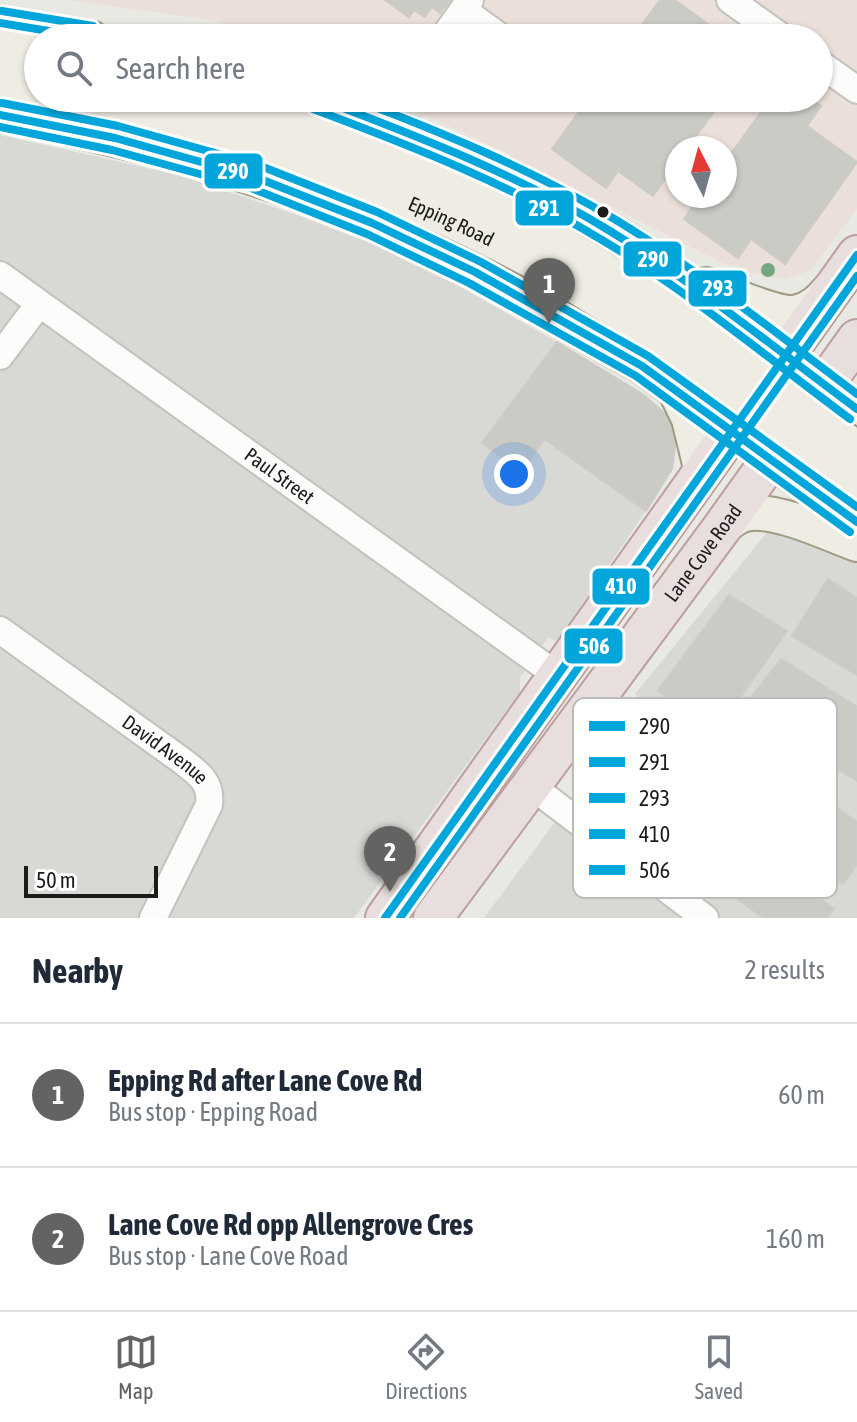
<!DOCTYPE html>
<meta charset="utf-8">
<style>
:root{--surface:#fff;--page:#f6f6f7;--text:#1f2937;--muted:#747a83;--line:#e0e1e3;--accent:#636361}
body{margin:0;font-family:"Asap Condensed",sans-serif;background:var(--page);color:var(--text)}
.compass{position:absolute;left:665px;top:136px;width:72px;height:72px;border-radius:50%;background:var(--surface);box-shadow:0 2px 6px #0004;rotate:354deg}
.scale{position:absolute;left:24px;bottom:20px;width:134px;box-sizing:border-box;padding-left:8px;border:4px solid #1b1b1b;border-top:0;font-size:22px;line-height:28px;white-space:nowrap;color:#1b1b1b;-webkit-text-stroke:6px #fff;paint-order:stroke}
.you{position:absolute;left:514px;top:474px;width:28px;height:28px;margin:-20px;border:6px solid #fff;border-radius:50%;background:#1a73e8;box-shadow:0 0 0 12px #1a73e833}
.badge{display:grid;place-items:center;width:52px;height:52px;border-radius:50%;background:var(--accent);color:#fff;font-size:26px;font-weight:700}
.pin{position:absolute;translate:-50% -66px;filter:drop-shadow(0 2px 4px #0008)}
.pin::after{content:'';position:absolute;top:42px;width:28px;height:24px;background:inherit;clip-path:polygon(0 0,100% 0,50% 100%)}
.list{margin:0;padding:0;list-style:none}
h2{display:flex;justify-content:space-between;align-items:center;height:104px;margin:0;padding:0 32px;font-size:34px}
h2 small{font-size:26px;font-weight:400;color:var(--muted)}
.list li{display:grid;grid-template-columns:52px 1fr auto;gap:24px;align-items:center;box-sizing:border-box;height:144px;padding:0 32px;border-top:2px solid var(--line)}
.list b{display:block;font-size:30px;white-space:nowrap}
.list p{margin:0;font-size:26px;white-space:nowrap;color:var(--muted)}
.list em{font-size:26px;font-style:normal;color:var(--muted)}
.icon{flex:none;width:44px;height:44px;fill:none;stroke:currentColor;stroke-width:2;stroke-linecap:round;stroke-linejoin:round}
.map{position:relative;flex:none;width:857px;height:918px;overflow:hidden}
.search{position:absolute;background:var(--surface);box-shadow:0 2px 6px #0004;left:24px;right:24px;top:24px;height:88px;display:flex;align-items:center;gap:20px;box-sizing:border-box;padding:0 28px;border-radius:44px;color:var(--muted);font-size:30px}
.sheet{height:392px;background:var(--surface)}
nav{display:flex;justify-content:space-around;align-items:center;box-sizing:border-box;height:112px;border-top:2px solid var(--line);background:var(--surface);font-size:22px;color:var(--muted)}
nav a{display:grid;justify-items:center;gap:4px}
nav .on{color:var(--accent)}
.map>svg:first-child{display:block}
.residential{fill:#d8d8d5}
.commercial{fill:#ebdfd9;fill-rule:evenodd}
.building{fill:#cbcbc6;stroke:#cccbc5;stroke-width:2}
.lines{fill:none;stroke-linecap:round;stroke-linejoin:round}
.minor-casing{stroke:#c2c2bf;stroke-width:30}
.major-casing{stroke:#9d9b82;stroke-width:38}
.highway-casing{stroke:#bc9e9e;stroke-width:42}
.minor{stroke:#fcfcfb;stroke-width:26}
.major{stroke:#eeece3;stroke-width:34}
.highway{stroke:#e8dedd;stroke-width:38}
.major-bridge-casing{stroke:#9d9b82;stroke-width:38;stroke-linecap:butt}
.major-bridge{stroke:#eeece3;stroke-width:34}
.bus-1-casing{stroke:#fff;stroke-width:14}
.bus-2-casing{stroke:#fff;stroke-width:14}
.bus-3-casing{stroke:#fff;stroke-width:14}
.bus-4-casing{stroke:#fff;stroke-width:14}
.bus-5-casing{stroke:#fff;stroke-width:14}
.bus-1{stroke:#03a6da;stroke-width:8}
.bus-2{stroke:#03a6da;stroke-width:8}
.bus-3{stroke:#03a6da;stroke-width:8}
.bus-4{stroke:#03a6da;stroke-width:8}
.bus-5{stroke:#03a6da;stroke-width:8}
.tree{fill:#72a77f}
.bus-dot{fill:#1b1b1b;stroke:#fff;stroke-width:3}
.labels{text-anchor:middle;stroke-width:8;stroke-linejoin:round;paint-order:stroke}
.street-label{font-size:20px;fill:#1b1b1b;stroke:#fff}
.key{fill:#fff;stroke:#bbb;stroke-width:2}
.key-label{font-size:22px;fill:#1b1b1b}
.line-badge{stroke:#fff;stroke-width:3}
.badge-label{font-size:22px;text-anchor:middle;font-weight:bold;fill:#fff}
</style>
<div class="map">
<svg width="857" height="918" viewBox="0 0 857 918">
<rect width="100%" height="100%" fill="#e9e9e3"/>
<g class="residential">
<polygon points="0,135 178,175 300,216 369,243 436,273 557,342 482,443 544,439 646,511 557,641 548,638 520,678 520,692 354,918 0,918"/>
<polygon points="769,530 857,557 857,918 484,918 644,701 635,694"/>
</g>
<path class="commercial" d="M68,0H857V209L811,270L785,279L734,269L490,145L387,98H819V38H256L219,21ZM677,148H725V196H677Z"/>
<g class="building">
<polygon points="385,0 450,0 440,13 432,7 425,17 414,10 409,17"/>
<polygon points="660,0 675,0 720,33 716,38 632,38"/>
<polygon points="589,98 724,98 687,148 677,148 677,162 653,196 618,171 606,188 552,149"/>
<polygon points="771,98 809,98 821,106 807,126 857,162 785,264 751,239 738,258 684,219 700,196 725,196 725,162"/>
<polygon points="557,342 644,395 669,417 676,439 672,469 646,511 544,439 522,471 482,443"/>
<polygon points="828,579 857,598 857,675 792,636"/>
<polygon points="729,595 787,631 712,737 658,690"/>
<polygon points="781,659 857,707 857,781 742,709"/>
<polygon points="740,739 857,822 857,864 843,884 705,789"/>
<polygon points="693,804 834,909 827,918 764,918 663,845"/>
</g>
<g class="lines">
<defs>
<g id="minor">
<polyline points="730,0 783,38"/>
<polyline points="463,10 502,38"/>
<polyline points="443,38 470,0"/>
<polyline points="819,63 857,90"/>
<path id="s1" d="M0,275L558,676"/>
<polyline points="0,356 39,304"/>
<path id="s2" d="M0,630L181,760C198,773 212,782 209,805L153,918"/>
<polyline points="530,785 705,918"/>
</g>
<g id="major">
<polyline points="0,23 91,38"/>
<polyline points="0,52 38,59"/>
<polyline points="0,83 38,89"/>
<path id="s3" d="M84,98C232,134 371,178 507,248C561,275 612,309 664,341"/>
<path d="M209,98C309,129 410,163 504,212C565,244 623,281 681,318"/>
<path d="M317,98C420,136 522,177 616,234C675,270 729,315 784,356"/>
<polyline points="0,115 51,124 190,157 312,197 372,223 475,272 642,366 731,431"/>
<path d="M706,285C724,292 781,317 798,312C810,309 821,300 829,290"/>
<polyline points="823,384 857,409"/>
<polyline points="676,392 689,419 702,472"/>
<polyline points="770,459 857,522"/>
<path d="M721,529C727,524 734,518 742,515C771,505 829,534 857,544"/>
</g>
<g id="highway">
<polyline points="385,918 857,255"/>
<path id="s4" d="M433,918L721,529L857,339"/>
</g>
</defs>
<use href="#minor" class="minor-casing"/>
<use href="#major" class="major-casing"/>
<use href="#highway" class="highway-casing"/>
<use href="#minor" class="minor"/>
<use href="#major" class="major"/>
<use href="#highway" class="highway"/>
<defs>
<g id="major-bridge">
<polyline points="681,318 857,449"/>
<polyline points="664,341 857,484"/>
</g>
</defs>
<use href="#major-bridge" class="major-bridge-casing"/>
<use href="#major-bridge" class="major-bridge"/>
<defs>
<g id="bus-1">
<polyline points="0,23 91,38"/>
<path d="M317,98C417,136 519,175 610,231C696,284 776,349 857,409"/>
<polyline points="0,115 115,138 255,177 372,223 475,272 642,366 857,522"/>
</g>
<g id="bus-2">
<path d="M313,109C412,146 511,185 602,240C688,291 769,359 850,419"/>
<polyline points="0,127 112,150 251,188 367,234 469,283 636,376 850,532"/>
</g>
<g id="bus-3">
<polyline points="2,11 93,26"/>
<path d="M351,98C442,132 533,170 616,220C700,271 778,335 857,394"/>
<polyline points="2,103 118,126 258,165 377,212 481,262 648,356 857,507"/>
</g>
<polyline id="bus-4" points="385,918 857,255"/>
<polyline id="bus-5" points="400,918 857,276"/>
</defs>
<use href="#bus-1" class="bus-1-casing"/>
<use href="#bus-2" class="bus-2-casing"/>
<use href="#bus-3" class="bus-3-casing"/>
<use href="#bus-4" class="bus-4-casing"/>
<use href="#bus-5" class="bus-5-casing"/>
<use href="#bus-1" class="bus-1"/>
<use href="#bus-2" class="bus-2"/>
<use href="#bus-3" class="bus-3"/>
<use href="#bus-4" class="bus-4"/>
<use href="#bus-5" class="bus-5"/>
</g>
<circle class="tree" cx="768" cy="270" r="7"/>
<circle class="bus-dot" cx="603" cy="212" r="7"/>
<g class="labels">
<g class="street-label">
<text dy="7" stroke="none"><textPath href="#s3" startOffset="388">Epping Road</textPath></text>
<text dy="7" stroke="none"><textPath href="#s1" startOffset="344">Paul Street</textPath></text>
<text dy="7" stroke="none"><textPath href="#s4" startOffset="454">Lane Cove Road</textPath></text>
<text dy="7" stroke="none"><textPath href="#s2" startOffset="204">David Avenue</textPath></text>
</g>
</g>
<rect x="573" y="698" width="264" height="200" rx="12" class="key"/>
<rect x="589" y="721" width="36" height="10" fill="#03a6da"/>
<rect x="589" y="757" width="36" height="10" fill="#03a6da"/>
<rect x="589" y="793" width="36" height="10" fill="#03a6da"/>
<rect x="589" y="829" width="36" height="10" fill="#03a6da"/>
<rect x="589" y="865" width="36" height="10" fill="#03a6da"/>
<g class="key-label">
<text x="639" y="734">290</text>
<text x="639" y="770">291</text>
<text x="639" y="806">293</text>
<text x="639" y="842">410</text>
<text x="639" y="878">506</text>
</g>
<g class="line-badge">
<rect x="203" y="152" width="61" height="38" rx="8" fill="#03a6da"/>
<rect x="514" y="189" width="61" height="38" rx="8" fill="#03a6da"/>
<rect x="622" y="240" width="61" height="38" rx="8" fill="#03a6da"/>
<rect x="687" y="269" width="61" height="39" rx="8" fill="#03a6da"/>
<rect x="591" y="567" width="60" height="39" rx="8" fill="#03a6da"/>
<rect x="563" y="627" width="61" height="38" rx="8" fill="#03a6da"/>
</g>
<g class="badge-label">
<text x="233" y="179">290</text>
<text x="544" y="216">291</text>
<text x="653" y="267">290</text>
<text x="718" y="296">293</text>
<text x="621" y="594">410</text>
<text x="594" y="654">506</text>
</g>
</svg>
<svg class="compass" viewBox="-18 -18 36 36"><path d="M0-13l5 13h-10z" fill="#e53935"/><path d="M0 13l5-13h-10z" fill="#747a83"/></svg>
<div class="scale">50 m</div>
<div class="you"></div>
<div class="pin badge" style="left:549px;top:324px">1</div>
<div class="pin badge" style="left:390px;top:892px">2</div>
<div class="search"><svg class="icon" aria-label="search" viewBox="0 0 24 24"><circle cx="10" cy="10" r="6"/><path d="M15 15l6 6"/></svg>Search here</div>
</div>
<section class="sheet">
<h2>Nearby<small>2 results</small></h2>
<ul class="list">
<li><span class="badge">1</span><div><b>Epping Rd after Lane Cove Rd</b><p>Bus stop · Epping Road</p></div><em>60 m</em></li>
<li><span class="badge">2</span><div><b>Lane Cove Rd opp Allengrove Cres</b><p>Bus stop · Lane Cove Road</p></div><em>160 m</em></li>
</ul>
</section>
<nav>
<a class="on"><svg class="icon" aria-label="map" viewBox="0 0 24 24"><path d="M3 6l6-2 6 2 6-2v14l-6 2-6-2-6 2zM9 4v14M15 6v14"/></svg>Map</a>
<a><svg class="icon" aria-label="directions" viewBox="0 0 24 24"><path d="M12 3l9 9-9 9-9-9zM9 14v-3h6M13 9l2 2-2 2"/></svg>Directions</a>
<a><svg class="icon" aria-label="saved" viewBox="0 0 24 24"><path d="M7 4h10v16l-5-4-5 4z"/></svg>Saved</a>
</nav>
